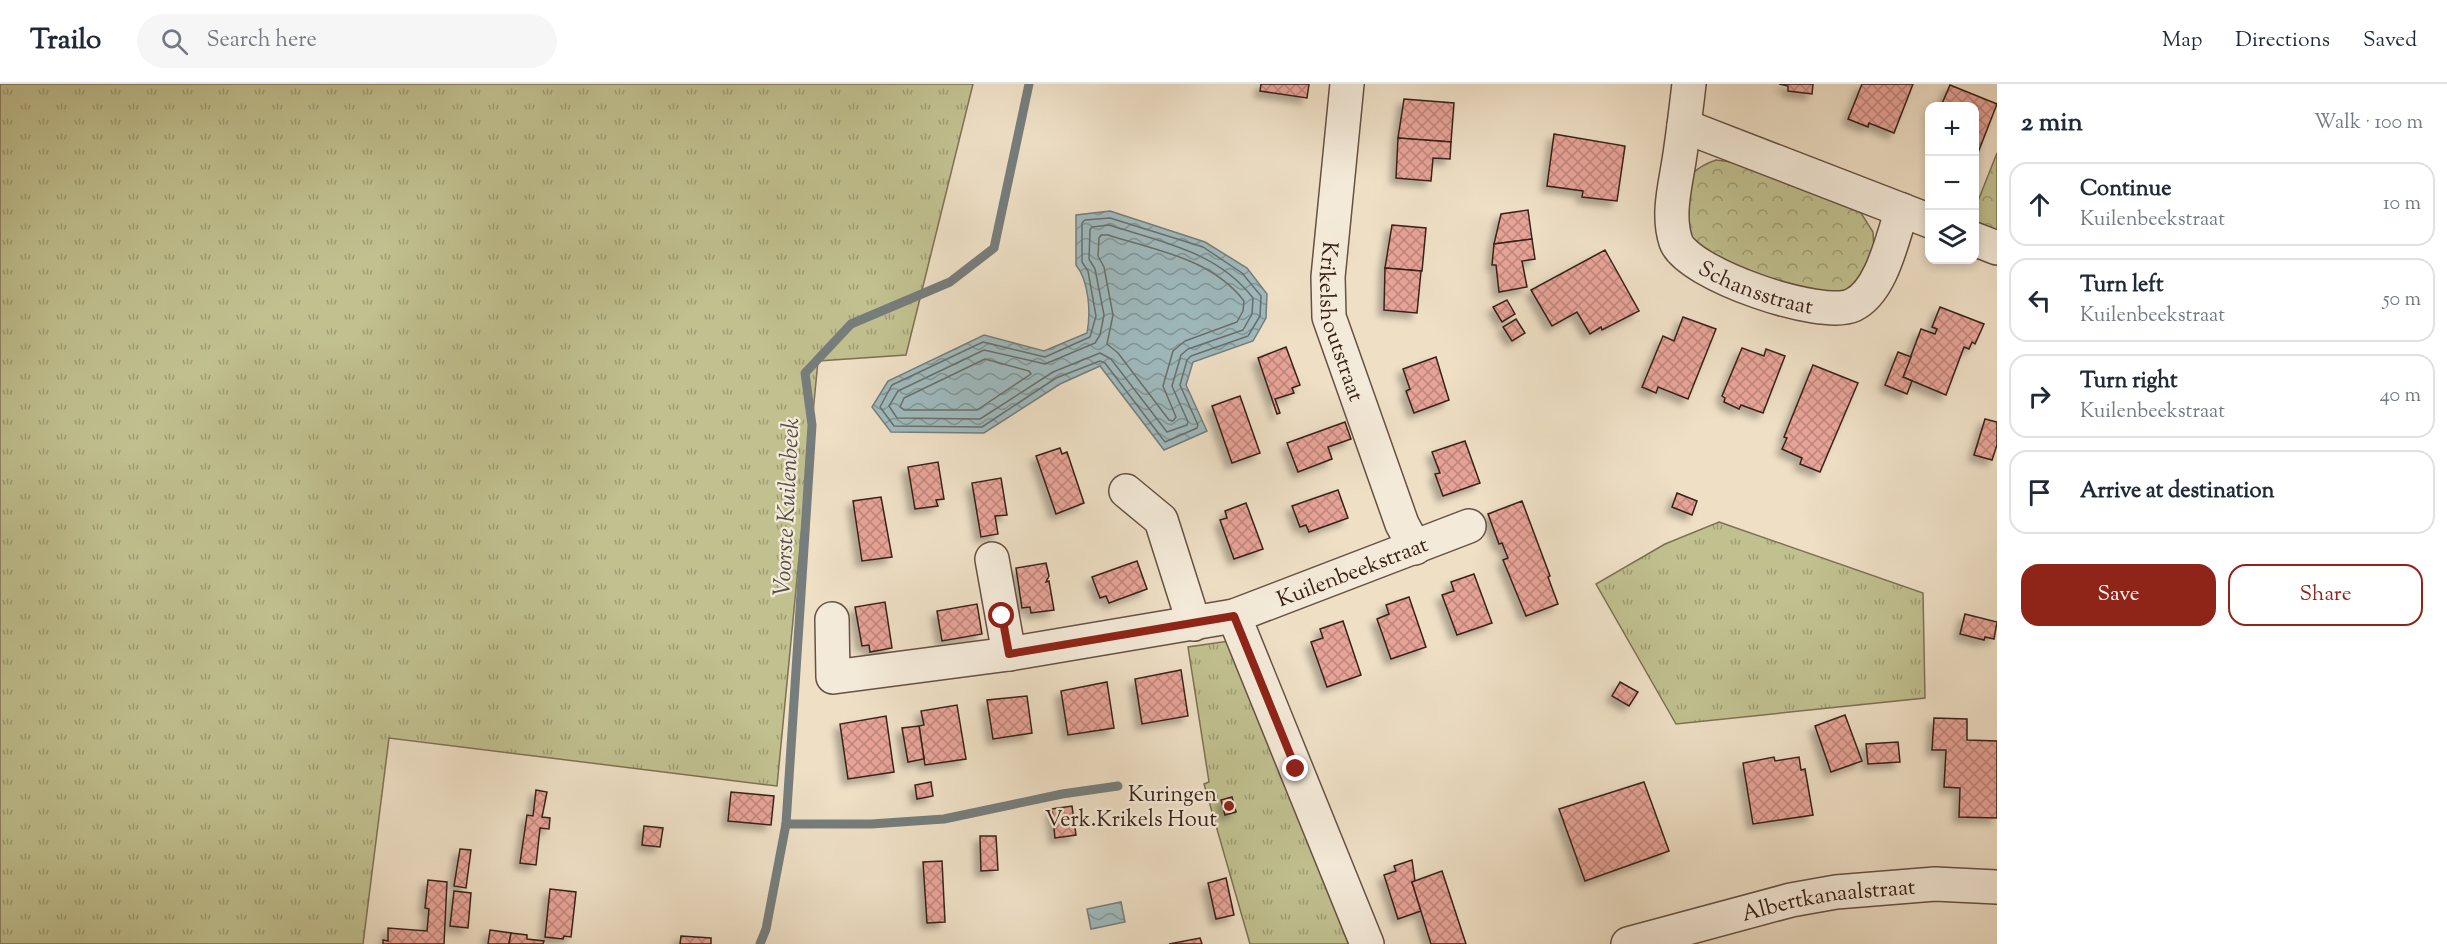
<!DOCTYPE html>
<meta charset="utf-8">
<style>
:root{--surface:#fff;--page:#f6f6f7;--text:#1f2937;--muted:#747a83;--line:#e0e1e3;--accent:#8f2418}
body{margin:0;font-family:"Sorts Mill Goudy",serif;background:var(--page);color:var(--text)}
.controls{position:absolute;right:18px;top:18px;display:grid;overflow:hidden;border-radius:12px;box-shadow:0 3px 9px #0003}
.controls button{width:54px;height:54px;display:grid;place-items:center;padding:0;border:0;border-bottom:2px solid var(--line);background:var(--surface);color:var(--text);font:30px sans-serif}
.stop{position:absolute;width:18px;height:18px;margin:-14px;border:4px solid #8f2418;border-radius:50%;background:#fff}
.stop.end{background:#8f2418;border-color:#fff;box-shadow:0 2px 6px #0008}
.list{margin:0;padding:0;list-style:none}
h2{display:flex;justify-content:space-between;align-items:center;height:78px;margin:0;padding:0 24px;font-size:26px}
h2 small{font-size:20px;font-weight:400;color:var(--muted)}
.list li{display:grid;grid-template-columns:39px 1fr auto;gap:18px;align-items:center;box-sizing:border-box;height:84px;margin:0 12px 12px;padding:0 12px;border:2px solid var(--line);border-radius:18px}
.list b{display:block;font-size:22px;white-space:nowrap}
.list p{margin:0;font-size:20px;white-space:nowrap;color:var(--muted)}
.list em{font-size:20px;font-style:normal;color:var(--muted)}
.actions{display:flex;gap:12px;padding:18px 24px}
.actions a{flex:1;padding:14px 0;border:2px solid var(--accent);border-radius:18px;text-align:center;font-size:21px;color:var(--accent)}
.actions .main{background:var(--accent);color:#fff}
.icon{flex:none;width:33px;height:33px;fill:none;stroke:currentColor;stroke-width:2;stroke-linecap:round;stroke-linejoin:round}
.map{position:relative;flex:none;width:1997px;height:860px;overflow:hidden}
header{display:flex;align-items:center;gap:36px;box-sizing:border-box;height:84px;padding:0 30px;background:var(--surface);border-bottom:2px solid var(--line)}
header strong{font-size:28px}
nav{display:flex;gap:33px;margin-inline-start:auto;font-size:21px}
.search{width:420px;height:54px;background:var(--page);display:flex;align-items:center;gap:15px;box-sizing:border-box;padding:0 21px;border-radius:33px;color:var(--muted);font-size:22px}
main{display:flex}
aside{flex:1;background:var(--surface)}
.map>svg:first-child{display:block}
.grass{fill:url(#grass-tufts);stroke:#7d7154;stroke-width:1.5}
.forest{fill:url(#forest-crowns);stroke:#7d7154;stroke-width:1.5}
.water{fill:url(#water-waves);stroke:#767d7c;stroke-width:1.5}
.lines{fill:none;stroke-linecap:round;stroke-linejoin:round}
.shore{stroke:#6c6e6b;stroke-width:1.5}
.stream{stroke:#767d7c;stroke-width:9}
.building{fill:url(#building-cross-hatch);stroke:#392218;stroke-width:1.5;filter:url(#shadow)}
.minor-casing{stroke:#665143;stroke-width:36}
.minor{stroke:#f4ead9;stroke-width:33}
.route{stroke:#8f2418;stroke-width:8}
.poi-dot{fill:#8f2418;stroke:#f4ead9;stroke-width:2}
.labels{text-anchor:middle;stroke-width:4.5;stroke-linejoin:round;paint-order:stroke}
.street-label{font-size:22px;fill:#392218;stroke:#f4ead9}
.poi-label{font-size:22px;fill:#392218;stroke:#f4ead9;text-anchor:end}
.water-label{font-size:24px;font-style:italic;fill:#57504a;stroke:#f4ead9}
</style>
<header>
<strong>Trailo</strong>
<div class="search"><svg class="icon" aria-label="search" viewBox="0 0 24 24"><circle cx="10" cy="10" r="6"/><path d="M15 15l6 6"/></svg>Search here</div>
<nav><a>Map</a><a>Directions</a><a>Saved</a></nav>
</header>
<main>
<div class="map">
<svg width="1997" height="860" viewBox="0 0 1997 860">
<defs>
<pattern id="grass-tufts" width="24" height="20" patternUnits="userSpaceOnUse" patternTransform="scale(1.5)"><rect width="24" height="20" fill="#c1c08f"/><path d="M3 7l-1-3M5 7V3M7 7l1-3M15 17l-1-3M17 17v-4M19 17l1-3" fill="none" stroke="#9e9c74"/></pattern>
<pattern id="forest-crowns" width="20" height="18" patternUnits="userSpaceOnUse" patternTransform="scale(1.5)"><rect width="20" height="18" fill="#c1c08f"/><path d="M2 6a3 3 0 1 1 6 0M12 15a3 3 0 1 1 6 0" fill="none" stroke="#9e9c74"/></pattern>
<pattern id="water-waves" width="16" height="10" patternUnits="userSpaceOnUse" patternTransform="scale(1.5)"><rect width="16" height="10" fill="#9ebabe"/><path d="M0 5q4-4 8 0t8 0" fill="none" stroke="#829799"/></pattern>
<pattern id="building-cross-hatch" width="8" height="8" patternUnits="userSpaceOnUse" patternTransform="scale(1.5)"><rect width="8" height="8" fill="#e7a397"/><path d="M0 0l8 8M0 8l8-8" fill="none" stroke="#bc847a"/></pattern>
<filter id="shadow"><feDropShadow dx="-5.5" dy="5.5" stdDeviation="3" flood-color="#0004"/></filter>
</defs>
<rect width="100%" height="100%" fill="#eedfc5"/>
<filter id="stains"><feTurbulence type="fractalNoise" baseFrequency=".00333" numOctaves="4"/><feColorMatrix values="0 0 0 0 .2 0 0 0 0 .09 0 0 0 0 .02 0 0 0 .5 -.17"/></filter>
<radialGradient id="worn" r=".72"><stop offset=".6" stop-color="#630" stop-opacity="0"/><stop offset="1" stop-color="#630" stop-opacity=".3"/></radialGradient>
<g class="grass">
<polygon points="0,0 973,0 906,271 818,277 777,702 389,654 363,860 0,860"/>
<polygon points="1719,438 1923,509 1925,614 1676,640 1596,500 1665,460"/>
<polygon points="1229,557 1354,860 1250,860 1204,700 1209,698 1188,563"/>
</g>
<g class="forest">
<polygon points="1997,69 1997,151 1975,143 1974,127"/>
<path d="M1716,76L1731,78L1846,120L1861,129L1873,148L1874,166L1867,191L1849,210L1799,208L1697,167L1676,113C1686,94 1695,83 1716,76Z"/>
</g>
<g class="water">
<path d="M1110,127L1205,158L1247,184L1267,210L1266,234L1253,257L1193,278L1186,301L1207,347L1164,366L1100,282L1060,300L984,349L891,348L872,323L888,297L984,251L1044,267L1087,249C1091,229 1089,197 1076,181V131Z"/>
<polygon points="1121,818 1125,838 1091,845 1087,825"/>
</g>
<g class="lines">
<g class="shore">
<polygon points="1110,134 1203,163 1242,189 1261,212 1260,232 1248,252 1191,272 1187,276 1180,301 1198,341 1197,344 1165,358 1105,279 1100,277 1056,294 982,343 894,342 880,323 892,301 983,258 1045,273 1090,253 1096,232 1088,187 1082,178 1082,139 1085,136"/>
<path d="M1109,141C1162,158 1218,168 1253,214L1252,230L1243,246L1188,265L1181,271L1172,302L1188,338L1187,341L1167,348L1111,275L1100,269L1053,288L980,335L897,334L889,322L898,307L984,266L1045,280L1095,259L1100,251L1104,231L1095,185L1089,175L1090,146L1092,143Z"/>
<path d="M1101,151H1108C1156,166 1212,175 1244,217L1243,227L1237,238L1185,257L1173,267L1163,302L1176,333L1173,337L1169,336L1118,269L1107,260L1113,231L1104,183L1098,172L1099,154Z"/>
<polygon points="985,275 1029,287 1031,290 977,326 904,326 900,323 904,314"/>
</g>
<g class="stream">
<polyline points="786,740 871,740 944,735 1062,710 1118,702"/>
<polyline points="760,860 766,845 786,740 812,341 805,289 851,240 950,198 994,164 1029,0"/>
</g>
</g>
<g class="building">
<polygon points="1261,0 1309,0 1307,14 1260,7"/>
<polygon points="1779,0 1813,0 1812,10 1788,7 1788,2"/>
<polygon points="1862,0 1913,0 1894,49 1869,39 1868,43 1848,35"/>
<polygon points="1950,1 1997,20 1974,79 1974,22 1941,22"/>
<polygon points="1404,15 1454,19 1451,58 1398,54"/>
<polygon points="1554,50 1625,62 1617,117 1582,113 1583,107 1547,102"/>
<polygon points="1398,54 1451,58 1450,75 1433,74 1431,97 1396,94"/>
<polygon points="1528,126 1532,155 1494,160 1501,130"/>
<polygon points="1392,141 1426,144 1422,187 1385,184"/>
<polygon points="1532,155 1535,175 1522,177 1527,203 1499,208 1496,181 1492,181 1494,160"/>
<polygon points="1605,166 1639,227 1602,246 1601,243 1590,250 1577,228 1552,242 1531,206"/>
<polygon points="1385,184 1421,187 1417,229 1384,226"/>
<polygon points="1507,216 1515,230 1502,238 1493,223"/>
<polygon points="1940,223 1984,240 1975,260 1972,258 1969,265 1964,263 1946,311 1903,293 1921,245 1935,250 1937,245 1932,243"/>
<polygon points="1683,233 1716,245 1688,315 1658,303 1656,309 1642,303 1663,252 1674,257"/>
<polygon points="1516,235 1525,249 1512,257 1503,243"/>
<polygon points="1286,263 1300,301 1292,304 1294,309 1275,315 1280,329 1277,330 1258,274"/>
<polygon points="1742,264 1764,272 1766,265 1785,272 1763,329 1741,321 1739,325 1724,318 1725,314 1722,312"/>
<polygon points="1898,268 1911,273 1903,293 1912,297 1907,310 1885,301"/>
<polygon points="1436,273 1449,316 1414,329 1406,307 1410,305 1403,285"/>
<polygon points="1813,281 1858,299 1820,388 1800,380 1802,374 1782,365 1787,354 1784,353"/>
<polygon points="1240,312 1260,369 1232,379 1212,322"/>
<polygon points="1985,335 1997,338 1997,361 1992,376 1974,371"/>
<polygon points="1345,338 1351,355 1328,363 1332,375 1298,388 1287,359"/>
<polygon points="1465,357 1480,399 1443,412 1435,390 1440,389 1432,368"/>
<polygon points="1060,364 1062,370 1067,368 1084,419 1056,430 1036,372"/>
<polygon points="938,378 944,415 936,416 938,422 915,425 908,383"/>
<polygon points="1001,394 1007,431 995,432 998,450 981,453 972,399"/>
<polygon points="1338,406 1348,434 1309,448 1306,441 1300,443 1292,422"/>
<polygon points="1677,409 1697,417 1692,431 1672,423"/>
<polygon points="881,413 892,473 862,477 853,417"/>
<polygon points="1522,417 1550,492 1548,493 1558,520 1526,532 1503,476 1508,474 1502,459 1499,460 1488,430"/>
<polygon points="1246,419 1263,465 1234,475 1220,436 1227,434 1225,427"/>
<polygon points="1137,477 1147,505 1109,519 1106,512 1100,514 1092,493"/>
<polygon points="1046,479 1049,492 1046,498 1049,497 1054,526 1031,529 1030,523 1022,524 1016,484"/>
<polygon points="1474,490 1492,539 1457,551 1442,511 1454,507 1451,498"/>
<polygon points="1409,513 1426,563 1391,575 1377,535 1389,530 1386,521"/>
<polygon points="885,518 892,564 870,568 869,561 862,562 855,523"/>
<polygon points="977,520 982,550 942,557 937,527"/>
<polygon points="1965,530 1997,538 1994,555 1985,553 1984,556 1960,550"/>
<polygon points="1343,537 1361,591 1327,603 1311,558 1323,554 1320,545"/>
<polygon points="1181,586 1188,632 1142,640 1135,595"/>
<polygon points="1107,598 1114,644 1068,651 1061,607"/>
<polygon points="1620,598 1638,608 1629,622 1612,612"/>
<polygon points="1027,612 1032,649 993,655 987,616"/>
<polygon points="957,621 966,675 925,681 919,642 924,641 921,627"/>
<polygon points="1845,631 1862,677 1831,688 1815,642"/>
<polygon points="886,632 894,688 848,695 840,640"/>
<polygon points="1934,634 1967,635 1967,656 1997,657 1997,734 1959,733 1960,704 1944,703 1946,666 1932,666"/>
<polygon points="919,642 924,675 908,678 902,644"/>
<polygon points="1898,658 1900,678 1868,680 1866,660"/>
<polygon points="1774,673 1775,677 1799,673 1801,686 1805,685 1813,731 1753,740 1743,679"/>
<polygon points="931,698 933,712 917,715 915,701"/>
<polygon points="1644,698 1669,767 1585,797 1559,725"/>
<polygon points="536,706 547,708 542,733 550,734 549,745 540,744 536,781 520,779 527,731 533,732"/>
<polygon points="731,708 774,712 771,741 728,737"/>
<polygon points="1232,713 1236,728 1225,731 1221,716"/>
<polygon points="1072,722 1076,751 1055,754 1052,725"/>
<polygon points="644,742 663,744 660,763 642,761"/>
<polygon points="980,752 996,752 998,786 981,787"/>
<polygon points="460,765 471,766 466,804 454,802"/>
<polygon points="1412,776 1415,797 1412,798 1421,827 1398,835 1384,791 1396,787 1394,782"/>
<polygon points="942,777 945,838 927,839 923,778"/>
<polygon points="1442,787 1466,860 1431,860 1412,798"/>
<polygon points="1226,794 1234,831 1216,835 1208,799"/>
<polygon points="428,796 447,798 444,860 383,860 383,856 388,857 388,844 427,847 429,825 425,824"/>
<polygon points="550,805 576,808 571,853 564,852 563,855 545,853"/>
<polygon points="454,807 471,809 468,844 450,842"/>
<polygon points="490,846 511,849 509,860 488,860"/>
<polygon points="511,849 527,851 527,855 544,857 543,860 509,860"/>
<polygon points="681,852 711,854 711,860 680,860"/>
<polygon points="1200,854 1202,860 1169,860"/>
</g>
<g class="lines">
<defs>
<g id="minor">
<path id="s1" d="M1347,0L1328,193L1329,233L1402,440L1415,464"/>
<path id="s2" d="M1689,0C1686,26 1683,51 1679,77C1675,102 1667,132 1676,158C1688,190 1821,236 1853,221C1882,207 1892,155 1902,126"/>
<polyline points="1684,42 1930,137"/>
<polyline points="1974,155 1997,164"/>
<polyline points="1126,407 1161,436 1194,540"/>
<polyline points="992,475 1009,570"/>
<polyline points="1234,532 1367,860"/>
<path id="s3" d="M832,535L833,593L1009,570L1234,532L1469,442"/>
<path id="s4" d="M1628,860L1791,816L1836,808L1935,800L1997,803"/>
</g>
</defs>
<use href="#minor" class="minor-casing"/>
<use href="#minor" class="minor"/>
</g>
<g class="lines">
<polyline class="route" points="1002,532 1009,570 1234,532 1296,685"/>
</g>
<circle class="poi-dot" cx="1229" cy="722" r="6"/>
<g class="labels">
<g class="street-label">
<text dy="8" stroke="none"><textPath href="#s2" startOffset="254">Schansstraat</textPath></text>
<text dy="8" stroke="none"><textPath href="#s1" startOffset="240">Krikelshoutstraat</textPath></text>
<text dy="8" stroke="none"><textPath href="#s3" startOffset="590">Kuilenbeekstraat</textPath></text>
<text dy="8" stroke="none"><textPath href="#s4" startOffset="206">Albertkanaalstraat</textPath></text>
</g>
<g class="poi-label">
<text x="1217" y="717">Kuringen<tspan x="1217" dy="25">Verk.Krikels Hout</tspan></text>
</g>
<g class="water-label">
<text transform="translate(786 423) rotate(-87)" y="8">Voorste Kuilenbeek</text>
</g>
</g>
<rect width="100%" height="100%" filter="url(#stains)"/>
<rect width="100%" height="100%" fill="url(#worn)"/>
</svg>
<div class="controls">
<button>+</button>
<button>−</button>
<button><svg class="icon" aria-label="layers" viewBox="0 0 24 24"><path d="M12 4l9 5-9 5-9-5zM3 14l9 5 9-5"/></svg></button>
</div>
<div class="stop" style="left:1002px;top:532px"></div>
<div class="stop end" style="left:1296px;top:685px"></div>
</div>
<aside>
<h2>2 min<small>Walk · 100 m</small></h2>
<ul class="list">
<li><svg class="icon" aria-label="ahead" viewBox="0 0 24 24"><path d="M12 20V5M6 11l6-6 6 6"/></svg><div><b>Continue</b><p>Kuilenbeekstraat</p></div><em>10 m</em></li>
<li><svg class="icon" aria-label="left" viewBox="0 0 24 24"><path d="M17 20v-9H6M10 6l-5 5 5 5"/></svg><div><b>Turn left</b><p>Kuilenbeekstraat</p></div><em>50 m</em></li>
<li><svg class="icon" aria-label="right" viewBox="0 0 24 24"><path d="M7 20v-9h11M14 6l5 5-5 5"/></svg><div><b>Turn right</b><p>Kuilenbeekstraat</p></div><em>40 m</em></li>
<li><svg class="icon" aria-label="arrive" viewBox="0 0 24 24"><path d="M6 21V4h12l-3 4 3 4H6"/></svg><div><b>Arrive at destination</b></div></li>
</ul>
<div class="actions"><a class="main">Save</a><a>Share</a></div>
</aside>
</main>
